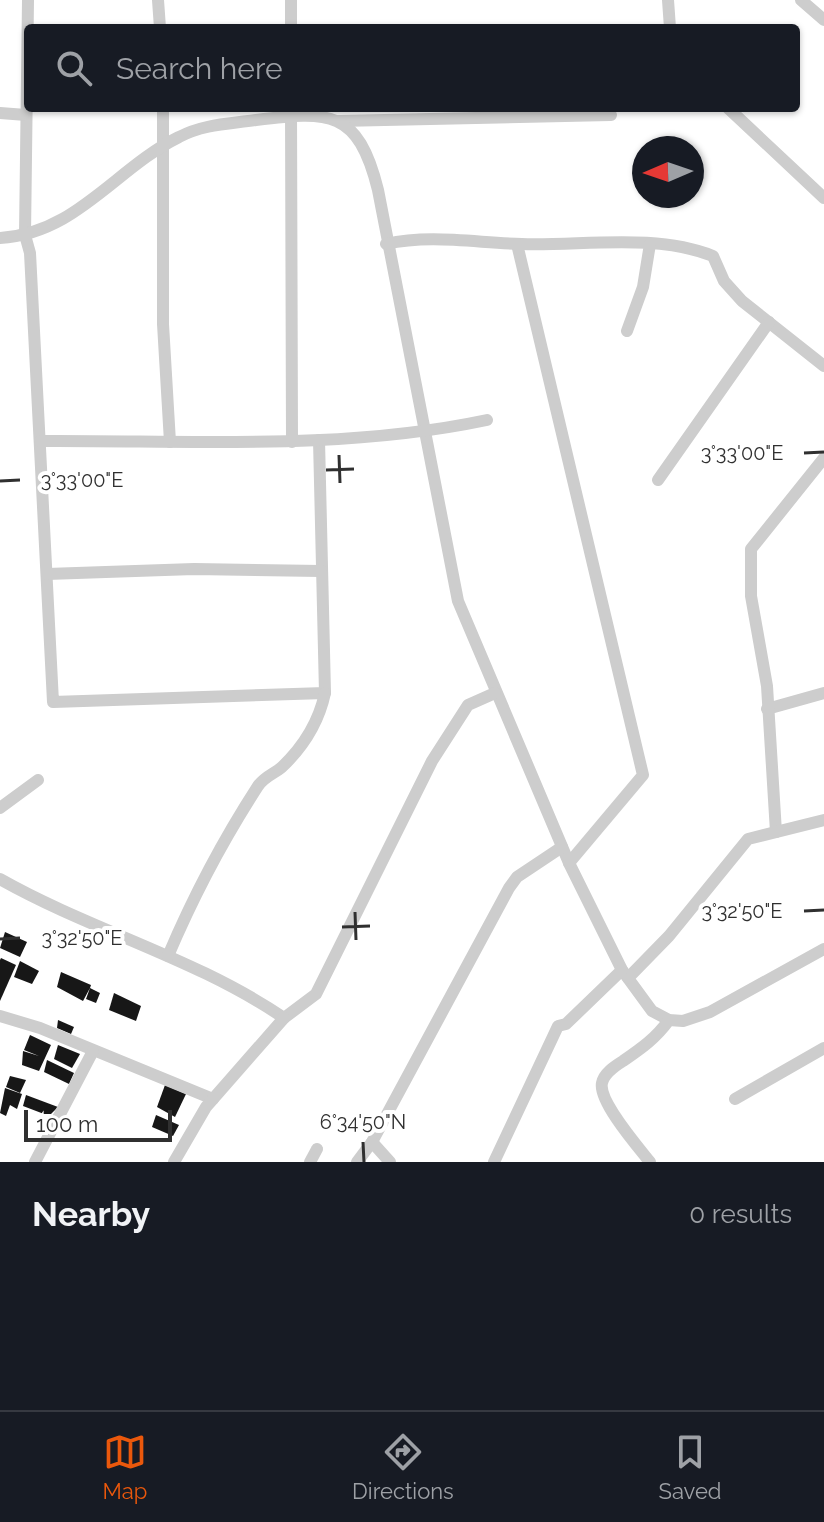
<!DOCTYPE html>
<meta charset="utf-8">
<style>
:root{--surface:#171b24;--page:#20242c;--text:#f1f3f6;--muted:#9ea1a6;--line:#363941;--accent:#ea580c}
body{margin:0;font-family:Raleway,sans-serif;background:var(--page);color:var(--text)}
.compass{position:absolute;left:632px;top:136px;width:72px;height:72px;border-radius:50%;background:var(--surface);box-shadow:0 2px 6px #0004;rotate:268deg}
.scale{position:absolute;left:24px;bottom:20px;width:148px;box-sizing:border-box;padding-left:8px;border:4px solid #303030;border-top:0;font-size:22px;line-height:28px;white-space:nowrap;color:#303030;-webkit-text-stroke:6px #fff;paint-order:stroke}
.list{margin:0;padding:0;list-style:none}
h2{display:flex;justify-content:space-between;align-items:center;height:104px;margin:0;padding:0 32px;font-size:34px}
h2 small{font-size:26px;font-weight:400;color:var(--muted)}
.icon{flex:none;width:44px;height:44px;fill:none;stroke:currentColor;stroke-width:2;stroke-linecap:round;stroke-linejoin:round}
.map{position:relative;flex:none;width:824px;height:1162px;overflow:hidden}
.search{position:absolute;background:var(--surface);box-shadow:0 2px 6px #0004;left:24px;right:24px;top:24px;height:88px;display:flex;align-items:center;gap:20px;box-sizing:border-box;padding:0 28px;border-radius:8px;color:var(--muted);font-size:30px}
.sheet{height:248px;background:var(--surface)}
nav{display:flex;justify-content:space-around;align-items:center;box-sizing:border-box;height:112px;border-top:2px solid var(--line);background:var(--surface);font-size:22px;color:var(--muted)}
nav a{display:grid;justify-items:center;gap:4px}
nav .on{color:var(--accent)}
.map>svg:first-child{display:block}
.building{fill:#171717}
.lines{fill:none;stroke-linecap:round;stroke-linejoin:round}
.minor{stroke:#cdcdcd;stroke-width:12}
.ticks{fill:none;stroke:#303030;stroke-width:3}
.ticks-label{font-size:20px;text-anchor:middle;fill:#303030;stroke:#fff;stroke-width:8;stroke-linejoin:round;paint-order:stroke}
</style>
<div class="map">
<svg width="824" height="1162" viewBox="0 0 824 1162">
<rect width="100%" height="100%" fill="#fff"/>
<g class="building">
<polygon points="5,932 27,942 20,957 0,948"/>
<polygon points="1,958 16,965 0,1001 0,960"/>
<polygon points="20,961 39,971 32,984 14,977"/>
<polygon points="61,972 91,985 90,988 100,993 96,1003 86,999 90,988 83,1001 57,987"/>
<polygon points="114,993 141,1006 136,1021 109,1010"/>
<polygon points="58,1020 74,1027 71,1034 57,1028"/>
<polygon points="30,1035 51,1045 39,1071 22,1065 23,1051 39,1056 24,1050"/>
<polygon points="58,1045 80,1054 72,1068 54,1059"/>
<polygon points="47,1060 74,1073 69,1084 44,1072"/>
<polygon points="10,1076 26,1080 20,1093 6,1087"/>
<polygon points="165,1085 186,1094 175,1117 157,1107"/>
<polygon points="5,1088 22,1094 17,1109 10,1105 6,1116 0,1113"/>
<polygon points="26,1095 58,1107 51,1114 44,1114 23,1106"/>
<polygon points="156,1115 179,1125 173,1136 152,1127"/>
</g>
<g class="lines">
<g class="minor">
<polyline points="28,0 25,235 30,253 53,702 325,693 319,440"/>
<polyline points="158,0 160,28"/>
<polyline points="291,0 291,28"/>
<polyline points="668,0 670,28"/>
<polyline points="801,0 824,20"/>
<polyline points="163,108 163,324 170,442"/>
<polyline points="291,108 292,442"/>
<polyline points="728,108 824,198"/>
<polyline points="0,113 26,115"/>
<polyline points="339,121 611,115"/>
<path d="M0,238C76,234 116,168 179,137C204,124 229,124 256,120C329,111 358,109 378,190L458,601L569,863L622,970L652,1011L669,1020L683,1021L710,1012L824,949"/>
<path d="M386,244C430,234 477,243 522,244C582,246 655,233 713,256L724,281L742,301L824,366"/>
<polyline points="517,244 643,775 569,863"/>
<polyline points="627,331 643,287 650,244"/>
<path d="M40,441C189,440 340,451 487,420"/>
<polyline points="658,480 769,322"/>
<polyline points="47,574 194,569 321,571"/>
<polyline points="767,709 824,693"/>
<polyline points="0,808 38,780"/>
<polyline points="776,832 767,686 751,596 751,549 824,458"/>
<path d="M0,879C92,931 196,958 284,1018L316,994L432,761L468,705L495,693"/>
<path d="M168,956C193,897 223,840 258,786C265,776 274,774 282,767C303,747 319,721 325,693"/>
<polyline points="628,978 669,936 748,839 824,820"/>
<polyline points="0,1016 40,1028 213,1099"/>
<polyline points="735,1099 824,1048"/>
<polyline points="372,1142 509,888 517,877 562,847"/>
<polyline points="35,1162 93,1051"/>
<polyline points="174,1162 206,1107 284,1018"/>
<polyline points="310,1162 317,1149"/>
<polyline points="357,1162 372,1142 390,1162"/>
<polyline points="494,1162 558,1026 566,1024 622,970"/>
<path d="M650,1162C638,1147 598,1101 602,1083C604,1073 615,1066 623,1061C642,1048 656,1038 669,1020"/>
</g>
</g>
<path class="ticks" d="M804,453L824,452M339,455L340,483M326,470L354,469M0,481L20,480M804,911L824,910M355,912L356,940M342,927L370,926M0,939L20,938M363,1142L364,1162"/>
<g class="ticks-label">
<text x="742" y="460">3°33'00"E</text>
<text x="82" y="487">3°33'00"E</text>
<text x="742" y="918">3°32'50"E</text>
<text x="82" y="945">3°32'50"E</text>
<text x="363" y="1129">6°34'50"N</text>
</g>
</svg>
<svg class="compass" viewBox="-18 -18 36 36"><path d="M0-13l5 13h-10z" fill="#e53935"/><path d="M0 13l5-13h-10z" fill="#9ea1a6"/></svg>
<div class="scale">100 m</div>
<div class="search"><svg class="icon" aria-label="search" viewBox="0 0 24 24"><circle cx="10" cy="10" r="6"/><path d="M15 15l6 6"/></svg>Search here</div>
</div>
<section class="sheet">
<h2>Nearby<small>0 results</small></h2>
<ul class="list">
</ul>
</section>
<nav>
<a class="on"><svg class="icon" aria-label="map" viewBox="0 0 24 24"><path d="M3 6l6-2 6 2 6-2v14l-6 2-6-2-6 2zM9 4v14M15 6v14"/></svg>Map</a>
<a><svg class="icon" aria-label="directions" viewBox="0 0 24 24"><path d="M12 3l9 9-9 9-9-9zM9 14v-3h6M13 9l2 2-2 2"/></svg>Directions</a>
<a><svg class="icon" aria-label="saved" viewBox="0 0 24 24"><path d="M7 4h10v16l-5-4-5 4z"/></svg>Saved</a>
</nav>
